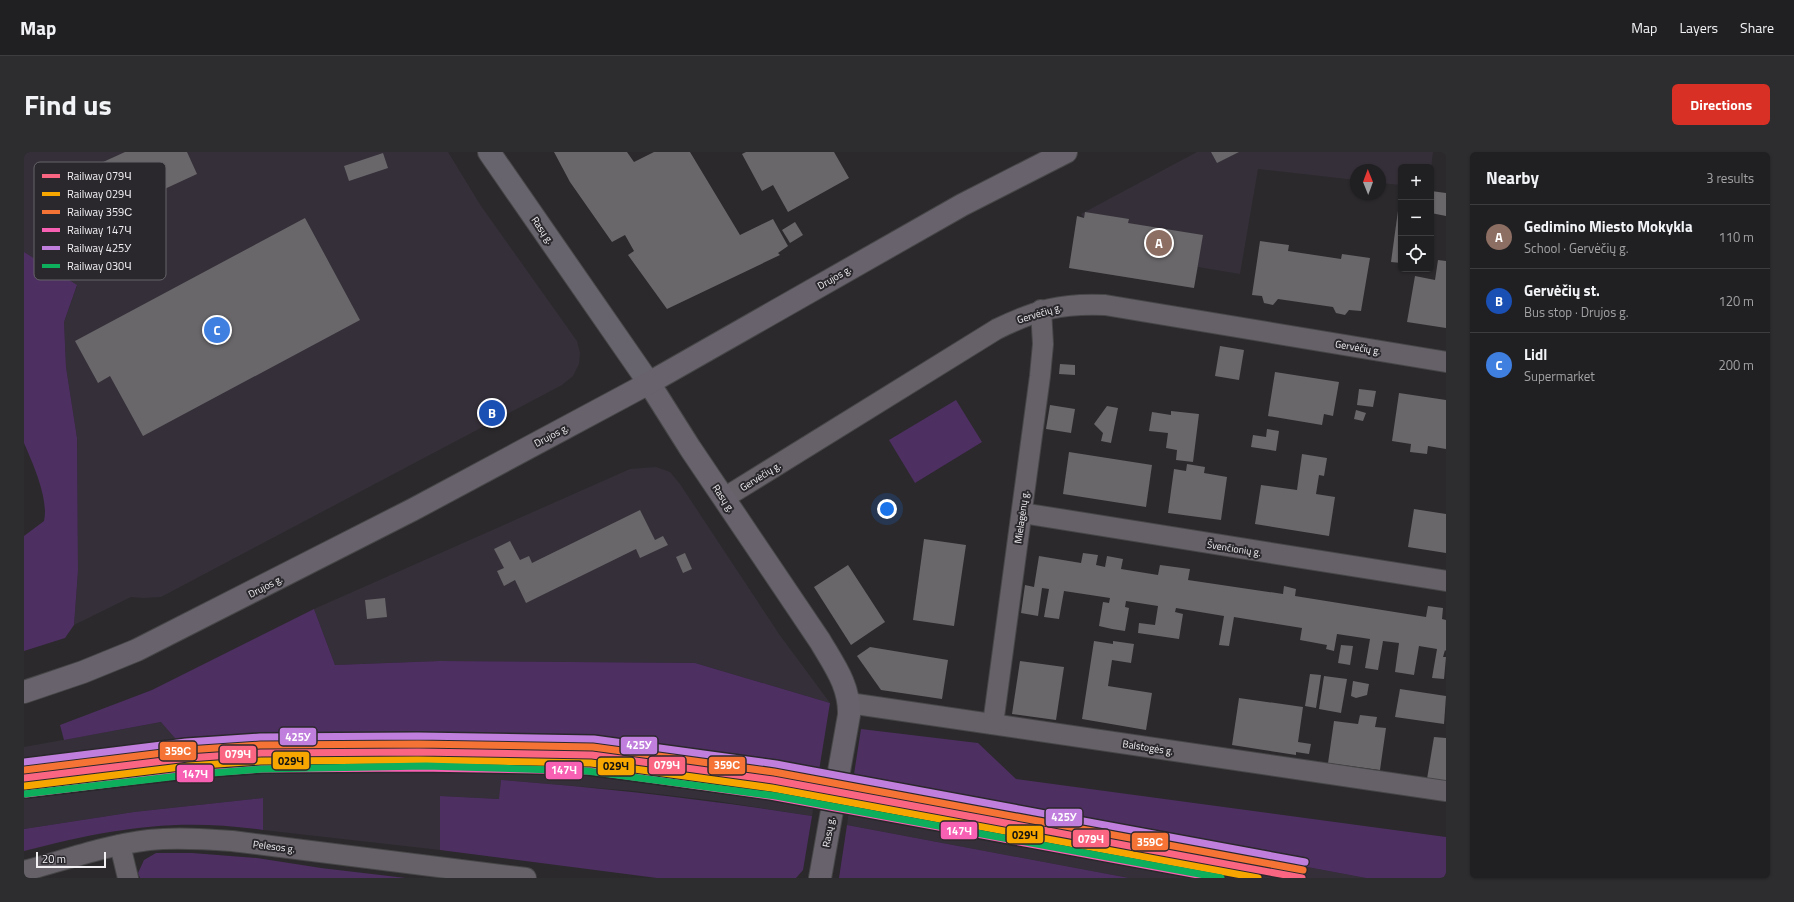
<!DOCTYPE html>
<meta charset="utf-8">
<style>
:root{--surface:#201f21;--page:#2d2c2e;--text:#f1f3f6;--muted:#a2a2a5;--line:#3d3d3f;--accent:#d93025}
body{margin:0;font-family:"Titillium Web",sans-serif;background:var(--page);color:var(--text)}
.controls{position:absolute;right:12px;top:12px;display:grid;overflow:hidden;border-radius:6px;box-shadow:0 1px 3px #0004}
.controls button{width:36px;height:36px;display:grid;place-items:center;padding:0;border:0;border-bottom:1px solid var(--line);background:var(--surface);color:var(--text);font:20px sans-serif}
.compass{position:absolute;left:1326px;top:12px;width:36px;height:36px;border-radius:50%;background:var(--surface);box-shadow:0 1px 3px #0004;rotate:359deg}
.scale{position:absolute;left:12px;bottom:10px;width:70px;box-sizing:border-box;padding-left:4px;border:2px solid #f1eff2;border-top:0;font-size:11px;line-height:14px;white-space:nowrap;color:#f1eff2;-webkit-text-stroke:3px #2b282d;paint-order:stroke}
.you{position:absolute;left:863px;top:357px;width:14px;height:14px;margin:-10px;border:3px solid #fff;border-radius:50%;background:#1a73e8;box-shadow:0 0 0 6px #1a73e833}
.badge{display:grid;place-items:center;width:26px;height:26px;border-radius:50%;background:var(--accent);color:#fff;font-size:13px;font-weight:700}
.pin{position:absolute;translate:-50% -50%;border:2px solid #fff;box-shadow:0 1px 4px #0006}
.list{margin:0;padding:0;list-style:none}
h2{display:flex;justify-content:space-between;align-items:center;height:52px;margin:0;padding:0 16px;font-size:17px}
h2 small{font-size:13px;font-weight:400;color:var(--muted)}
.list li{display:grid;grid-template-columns:26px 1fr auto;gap:12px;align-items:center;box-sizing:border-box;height:64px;padding:0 16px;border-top:1px solid var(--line)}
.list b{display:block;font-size:15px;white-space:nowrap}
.list p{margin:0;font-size:13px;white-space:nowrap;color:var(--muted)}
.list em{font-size:13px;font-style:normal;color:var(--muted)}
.icon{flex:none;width:22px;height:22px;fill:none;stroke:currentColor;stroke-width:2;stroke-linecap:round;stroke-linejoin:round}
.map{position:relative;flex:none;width:1422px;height:726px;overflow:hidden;border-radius:6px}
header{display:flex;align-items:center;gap:24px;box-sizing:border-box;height:56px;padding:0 20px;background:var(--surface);border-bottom:1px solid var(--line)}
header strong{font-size:19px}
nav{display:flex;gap:22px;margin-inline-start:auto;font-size:14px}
.intro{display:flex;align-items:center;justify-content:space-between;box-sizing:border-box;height:96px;padding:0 24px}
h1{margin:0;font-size:28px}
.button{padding:10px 18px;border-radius:6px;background:var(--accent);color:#fff;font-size:14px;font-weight:700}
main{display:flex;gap:24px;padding:0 24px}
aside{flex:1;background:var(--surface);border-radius:6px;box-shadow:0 1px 3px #0004}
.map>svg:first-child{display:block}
.built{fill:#352f39}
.green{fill:#4d2f61}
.building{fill:#69676a}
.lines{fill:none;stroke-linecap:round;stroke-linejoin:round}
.street-casing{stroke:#474647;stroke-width:22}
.secondary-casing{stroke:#474647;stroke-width:24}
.primary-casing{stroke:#474647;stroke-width:24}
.street{stroke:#666169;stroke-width:20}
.secondary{stroke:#68646d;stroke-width:22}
.primary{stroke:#67626c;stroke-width:22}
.rail-1-casing{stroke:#2b282d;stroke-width:10}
.rail-2-casing{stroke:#2b282d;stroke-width:10}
.rail-3-casing{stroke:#2b282d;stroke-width:10}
.rail-4-casing{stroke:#2b282d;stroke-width:10}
.rail-5-casing{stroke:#2b282d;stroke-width:10}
.rail-6-casing{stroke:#2b282d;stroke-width:10}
.rail-1{stroke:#fa6682;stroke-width:7}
.rail-2{stroke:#f7a600;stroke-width:7}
.rail-3{stroke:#f57335;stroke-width:7}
.rail-4{stroke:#f860b3;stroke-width:7}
.rail-5{stroke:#c07fdc;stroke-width:7}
.rail-6{stroke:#0daf5c;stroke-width:7}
.labels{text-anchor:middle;stroke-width:4;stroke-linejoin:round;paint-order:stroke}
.street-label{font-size:10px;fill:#f1eff2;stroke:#2b282d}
.key{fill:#2b282d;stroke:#666468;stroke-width:1}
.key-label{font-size:11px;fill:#f1eff2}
.line-badge{stroke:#2b282d;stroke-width:1.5}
.badge-label{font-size:11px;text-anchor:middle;font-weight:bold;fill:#fff}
.pale-badge-label{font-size:11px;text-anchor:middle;font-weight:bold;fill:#111}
</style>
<header>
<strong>Map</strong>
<nav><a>Map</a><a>Layers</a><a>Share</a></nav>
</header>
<div class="intro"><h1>Find us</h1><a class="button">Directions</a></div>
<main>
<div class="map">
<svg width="1422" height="726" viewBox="0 0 1422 726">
<rect width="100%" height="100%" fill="#2b292c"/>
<g class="built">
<polygon points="0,0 424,0 457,54 553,189 556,201 555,212 549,224 538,233 137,445 119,446 107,445 50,473 54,419 53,286 42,215 40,170 53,134 0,100"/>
<polygon points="1173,0 1409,0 1407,16 1377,15 1377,33 1356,31 1356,18 1332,18 1332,28 1234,17 1216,122 1174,115 1170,136 1045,116 1053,64 1060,66 1057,62"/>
<polygon points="632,315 646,320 656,332 755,482 806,551 671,511 416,509 311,513 290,457 606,317"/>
<polygon points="138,570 157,593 263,590 467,590 598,598 794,625 788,664 692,649 609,639 477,628 476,647 416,644 416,698 239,678 239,646 110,660 0,677 0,595"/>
<polygon points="828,635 1064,674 1342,726 1105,726 823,673"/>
</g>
<g class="green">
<path d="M0,100L53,133L40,170L42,215L53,286L54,419L50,473L41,486L0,499V384L20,369C25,347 9,312 0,291Z"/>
<polygon points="932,248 958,290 891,331 865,288"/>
<path d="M290,457L311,513L416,509L671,511L806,551L794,625C729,615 663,603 597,598C451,585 304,589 157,593L137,570L40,588L36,573L128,538Z"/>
<polygon points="837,577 954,591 992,627 1422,685 1422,726 1342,726 1064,674 828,635"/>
<path d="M477,628C582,636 685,648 788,664L779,718L772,726H633L416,698V644L475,647Z"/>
<path d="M239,646V678C151,665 85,677 0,699V677L110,660Z"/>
<polygon points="823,673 1105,726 815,726"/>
<polygon points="132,701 168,701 233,706 297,716 382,726 116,726 114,721 120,708"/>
</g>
<g class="building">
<polygon points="101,0 163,0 173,22 54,77 33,31"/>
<polygon points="530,0 603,0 610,10 630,0 666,0 716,83 749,67 764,94 754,101 756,103 643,157 604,103 610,99 601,83 588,90 546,30"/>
<polygon points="722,0 810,0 825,26 764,60 749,33 738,39 718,2"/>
<polygon points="1187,0 1215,0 1193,11"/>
<polygon points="359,1 364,16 325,29 320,14"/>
<polygon points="1407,39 1422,41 1422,64 1407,61"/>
<polygon points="1376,44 1377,44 1377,111 1367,110"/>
<polygon points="1061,60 1105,67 1104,71 1179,83 1170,136 1045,116 1053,64 1060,66"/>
<polygon points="281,66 336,168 119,284 86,224 74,231 51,189"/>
<polygon points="771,70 779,83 766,91 758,78"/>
<polygon points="1236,89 1265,93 1264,99 1317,107 1318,102 1346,106 1337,159 1325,158 1321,163 1312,161 1309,155 1254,147 1249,153 1240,151 1238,144 1228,143"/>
<polygon points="1414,108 1422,109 1422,176 1383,170 1391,124 1411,128"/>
<polygon points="1196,194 1220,198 1215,228 1191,224"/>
<polygon points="1036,212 1051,213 1051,223 1035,222"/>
<polygon points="1251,220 1315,230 1309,264 1300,262 1298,273 1244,264"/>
<polygon points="1335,237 1352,239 1349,255 1333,253"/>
<polygon points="1375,241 1422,248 1422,297 1404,294 1403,302 1386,300 1387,292 1368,289"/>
<polygon points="1026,253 1051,257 1047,281 1022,277"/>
<polygon points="1083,254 1094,256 1087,291 1077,289 1079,281 1070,272"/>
<polygon points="1332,258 1342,261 1339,269 1330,267"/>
<polygon points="1147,259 1175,262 1169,310 1152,308 1153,298 1142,296 1144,281 1125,279 1128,260 1147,263"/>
<polygon points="1243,277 1255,279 1252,299 1227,295 1229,283 1242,285"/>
<polygon points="1045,300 1128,313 1122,355 1039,342"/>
<polygon points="1278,302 1303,306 1300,324 1295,323 1292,342 1311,345 1305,384 1231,372 1237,333 1273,338"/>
<polygon points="1163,312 1181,315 1180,321 1203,325 1197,368 1144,361 1150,317 1162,319"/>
<polygon points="1390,357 1422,362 1422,401 1384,395"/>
<polygon points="616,358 631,388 639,384 644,393 616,406 612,397 502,451 491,428 480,434 473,419 480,416 470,397 486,389 496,408 505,404 508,411"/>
<polygon points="900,387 942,393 930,474 889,468"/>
<polygon points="661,401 668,417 659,421 652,405"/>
<polygon points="1059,401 1074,403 1072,413 1081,415 1083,404 1099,407 1097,417 1134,423 1136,413 1166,417 1164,428 1259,442 1260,434 1272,437 1271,444 1402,465 1404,454 1419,456 1418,467 1422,468 1422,499 1421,498 1419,505 1422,505 1420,527 1408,526 1413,497 1395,494 1390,523 1371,520 1375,491 1359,489 1354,518 1341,516 1346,487 1313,482 1310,499 1302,497 1303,493 1276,488 1278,476 1253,472 1210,465 1205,494 1195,493 1200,464 1152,456 1151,460 1159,462 1155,487 1114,481 1115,471 1131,473 1134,454 1102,449 1101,455 1105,456 1101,479 1088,477 1075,474 1079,450 1085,451 1086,446 1040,439 1035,467 1020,465 1025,437 1018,436 1014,464 997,461 1001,433 1010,435 1015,404 1057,411"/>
<polygon points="824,413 861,470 827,493 790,435"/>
<polygon points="361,446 363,465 343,467 341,448"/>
<polygon points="1070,489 1089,492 1089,489 1110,492 1107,511 1088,508 1084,534 1128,541 1122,578 1058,567"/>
<polygon points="1317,493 1329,494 1326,513 1314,511"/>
<polygon points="846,495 924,508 918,547 857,538 833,504"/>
<polygon points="996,509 1040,515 1032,568 988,562"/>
<polygon points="1286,522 1297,523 1292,556 1281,554"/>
<polygon points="1300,524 1323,527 1317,561 1295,557"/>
<polygon points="1329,529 1345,532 1343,543 1332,546 1327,544"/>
<polygon points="1376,537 1422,544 1420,572 1371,565"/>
<polygon points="1215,546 1279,555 1274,590 1287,592 1285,602 1272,600 1272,603 1208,593"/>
<polygon points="1336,563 1353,565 1351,575 1362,576 1356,618 1304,611 1310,569 1334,572"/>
<polygon points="1410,585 1422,586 1422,630 1403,627"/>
</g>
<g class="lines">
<defs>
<g id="street">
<path d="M700,346L973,177C1012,158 1037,151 1081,153L1422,210"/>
<polyline points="998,361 1422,429"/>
<polyline points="825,551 1422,639"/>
<polyline points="969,572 1016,224 1019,192 1017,158"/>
<polyline points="96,693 104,726"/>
<path d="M0,719C41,708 83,693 125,688C152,685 181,687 208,689L502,726"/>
</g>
<polyline id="secondary" points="465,0 625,231"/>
<g id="primary">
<path d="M625,231L666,296L796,489C810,513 826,534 825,563L796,726"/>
<polyline points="0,540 59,520 113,498 390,357 625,231 938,53 1042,0"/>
</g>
</defs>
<use href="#street" class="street-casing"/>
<use href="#secondary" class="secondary-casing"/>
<use href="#primary" class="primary-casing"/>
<use href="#street" class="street"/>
<use href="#secondary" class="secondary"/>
<use href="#primary" class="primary"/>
<defs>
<polyline id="rail-1" points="0,626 164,606 237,601 394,600 568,603 749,628 1278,726"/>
<polyline id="rail-2" points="1,634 165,614 237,609 394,608 567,611 748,636 1234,726"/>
<polyline id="rail-3" points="0,618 163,598 236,593 394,592 569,595 750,620 1279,718"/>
<polyline id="rail-4" points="2,642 166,622 238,617 394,616 567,619 746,644 1190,726"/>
<polyline id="rail-5" points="0,610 162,590 236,585 394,584 570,587 752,612 1281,710"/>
<polyline id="rail-6" points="0,642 163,623 238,617 402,614 563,619 752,644 1197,726"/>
</defs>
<use href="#rail-1" class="rail-1-casing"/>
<use href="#rail-2" class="rail-2-casing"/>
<use href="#rail-3" class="rail-3-casing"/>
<use href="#rail-4" class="rail-4-casing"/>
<use href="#rail-5" class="rail-5-casing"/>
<use href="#rail-6" class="rail-6-casing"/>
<use href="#rail-1" class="rail-1"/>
<use href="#rail-2" class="rail-2"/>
<use href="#rail-3" class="rail-3"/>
<use href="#rail-4" class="rail-4"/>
<use href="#rail-5" class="rail-5"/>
<use href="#rail-6" class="rail-6"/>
</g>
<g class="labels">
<g class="street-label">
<text transform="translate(519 78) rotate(55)" y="4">Rasų g.</text>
<text transform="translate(810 125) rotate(-30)" y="4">Drujos g.</text>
<text transform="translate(1015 161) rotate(-17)" y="4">Gervėčių g.</text>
<text transform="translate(1334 195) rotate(9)" y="4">Gervėčių g.</text>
<text transform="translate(527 283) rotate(-28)" y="4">Drujos g.</text>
<text transform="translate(736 324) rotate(-32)" y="4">Gervėčių g.</text>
<text transform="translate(700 346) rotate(56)" y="4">Rasų g.</text>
<text transform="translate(997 365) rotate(-82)" y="4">Mielagėnų g.</text>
<text transform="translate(1210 396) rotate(9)" y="4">Švenčionių g.</text>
<text transform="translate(241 434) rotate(-27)" y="4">Drujos g.</text>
<text transform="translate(1124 595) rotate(9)" y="4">Balstogės g.</text>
<text transform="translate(804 680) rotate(-80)" y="4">Rasų g.</text>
<text transform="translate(250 694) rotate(7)" y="4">Pelesos g.</text>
</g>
</g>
<rect x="10" y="10" width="132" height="118" rx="6" class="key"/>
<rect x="18" y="22" width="18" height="4" fill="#fa6682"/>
<rect x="18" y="40" width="18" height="4" fill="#f7a600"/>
<rect x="18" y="58" width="18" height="4" fill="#f57335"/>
<rect x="18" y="76" width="18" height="4" fill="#f860b3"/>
<rect x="18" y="94" width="18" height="4" fill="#c07fdc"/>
<rect x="18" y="112" width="18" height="4" fill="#0daf5c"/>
<g class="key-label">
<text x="43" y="28">Railway 079Ч</text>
<text x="43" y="46">Railway 029Ч</text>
<text x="43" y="64">Railway 359С</text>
<text x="43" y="82">Railway 147Ч</text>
<text x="43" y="100">Railway 425У</text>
<text x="43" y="118">Railway 030Ч</text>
</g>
<g class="line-badge">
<rect x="255" y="575" width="38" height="19" rx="4" fill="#c07fdc"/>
<rect x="596" y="584" width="38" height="19" rx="4" fill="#c07fdc"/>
<rect x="135" y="589" width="38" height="20" rx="4" fill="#f57335"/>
<rect x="195" y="593" width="38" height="19" rx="4" fill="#fa6682"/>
<rect x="248" y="599" width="38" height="19" rx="4" fill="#f7a600"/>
<rect x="624" y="604" width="38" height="19" rx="4" fill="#fa6682"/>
<rect x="684" y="604" width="38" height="19" rx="4" fill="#f57335"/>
<rect x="573" y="605" width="38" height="19" rx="4" fill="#f7a600"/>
<rect x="521" y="609" width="38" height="19" rx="4" fill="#f860b3"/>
<rect x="152" y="612" width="38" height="19" rx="4" fill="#f860b3"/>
<rect x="1021" y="656" width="38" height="19" rx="4" fill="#c07fdc"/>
<rect x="916" y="669" width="38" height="19" rx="4" fill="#f860b3"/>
<rect x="982" y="673" width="38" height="19" rx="4" fill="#f7a600"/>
<rect x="1048" y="677" width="38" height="19" rx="4" fill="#fa6682"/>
<rect x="1107" y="680" width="38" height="19" rx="4" fill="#f57335"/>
</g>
<g class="badge-label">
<text x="274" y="589">425У</text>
<text x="615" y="597">425У</text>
<text x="154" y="603">359С</text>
<text x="214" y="606">079Ч</text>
<text x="643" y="617">079Ч</text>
<text x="703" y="617">359С</text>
<text x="540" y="622">147Ч</text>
<text x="171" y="626">147Ч</text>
<text x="1040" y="669">425У</text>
<text x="935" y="683">147Ч</text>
<text x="1067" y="691">079Ч</text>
<text x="1126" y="694">359С</text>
</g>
<g class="pale-badge-label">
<text x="267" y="613">029Ч</text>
<text x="592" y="618">029Ч</text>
<text x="1001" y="687">029Ч</text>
</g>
</svg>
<div class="controls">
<button>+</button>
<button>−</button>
<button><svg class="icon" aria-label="locate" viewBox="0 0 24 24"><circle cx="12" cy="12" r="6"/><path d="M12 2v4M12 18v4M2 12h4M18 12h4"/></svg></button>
</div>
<svg class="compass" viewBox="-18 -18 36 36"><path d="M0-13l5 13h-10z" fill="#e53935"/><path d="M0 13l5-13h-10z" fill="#a2a2a5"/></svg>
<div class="scale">20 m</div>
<div class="you"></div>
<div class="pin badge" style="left:1135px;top:91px;background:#8d6e63">A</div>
<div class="pin badge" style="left:468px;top:261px;background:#1a4fb4">B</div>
<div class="pin badge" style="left:193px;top:178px;background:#3f7fe0">C</div>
</div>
<aside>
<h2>Nearby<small>3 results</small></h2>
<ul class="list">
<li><span class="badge" style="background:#8d6e63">A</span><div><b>Gedimino Miesto Mokykla</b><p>School · Gervėčių g.</p></div><em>110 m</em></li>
<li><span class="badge" style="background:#1a4fb4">B</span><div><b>Gervėčių st.</b><p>Bus stop · Drujos g.</p></div><em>120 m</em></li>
<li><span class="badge" style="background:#3f7fe0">C</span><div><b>Lidl</b><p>Supermarket</p></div><em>200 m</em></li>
</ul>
</aside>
</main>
